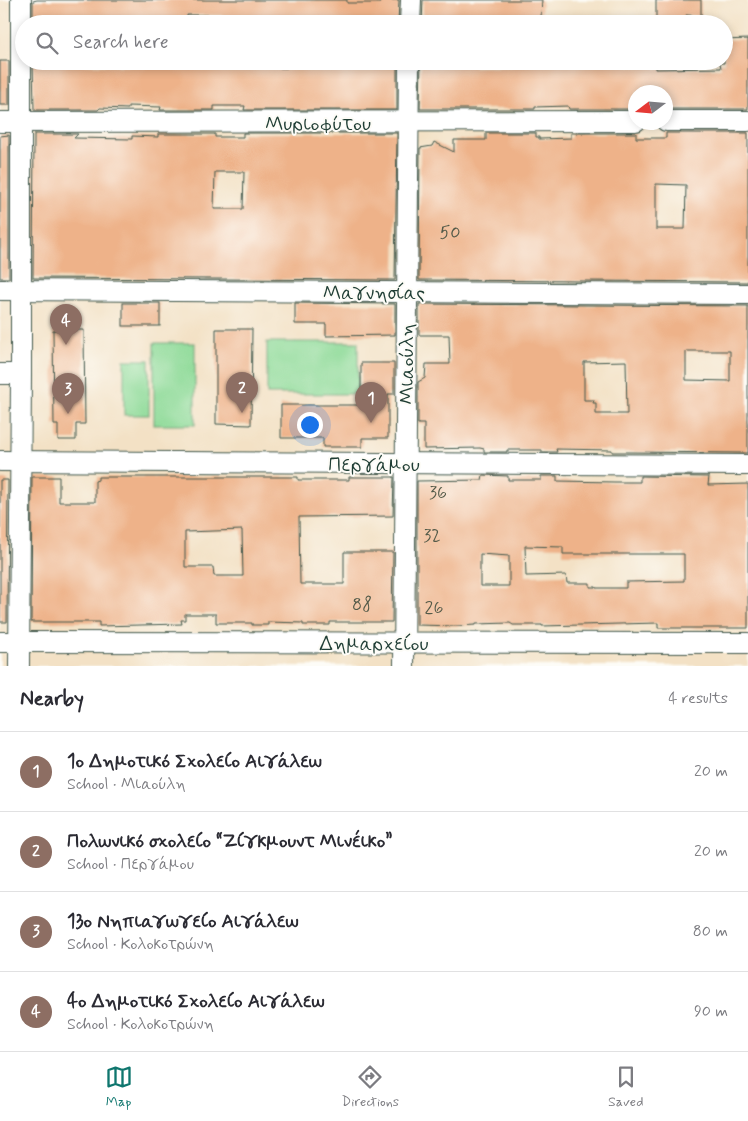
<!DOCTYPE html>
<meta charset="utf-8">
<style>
:root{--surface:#fff;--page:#f2f2f3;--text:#2b2b33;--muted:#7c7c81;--line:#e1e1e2;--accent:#0f766e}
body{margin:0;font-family:Mynerve,sans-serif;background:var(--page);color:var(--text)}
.compass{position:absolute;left:628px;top:85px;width:45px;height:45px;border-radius:50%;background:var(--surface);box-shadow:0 2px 8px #0003;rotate:254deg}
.you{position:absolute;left:309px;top:424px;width:18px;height:18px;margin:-12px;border:4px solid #fff;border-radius:50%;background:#1a73e8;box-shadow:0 0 0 8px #1a73e833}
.badge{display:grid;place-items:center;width:32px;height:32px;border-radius:50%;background:var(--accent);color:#fff;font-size:16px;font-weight:700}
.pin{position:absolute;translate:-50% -41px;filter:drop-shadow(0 1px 2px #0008)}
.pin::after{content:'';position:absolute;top:26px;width:18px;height:15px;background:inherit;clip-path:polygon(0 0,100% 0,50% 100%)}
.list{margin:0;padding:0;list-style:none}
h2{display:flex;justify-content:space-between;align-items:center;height:65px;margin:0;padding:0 20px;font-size:21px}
h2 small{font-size:16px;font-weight:400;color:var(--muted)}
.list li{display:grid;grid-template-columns:32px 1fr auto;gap:15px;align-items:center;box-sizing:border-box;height:80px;padding:0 20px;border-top:1px solid var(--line)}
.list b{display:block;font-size:19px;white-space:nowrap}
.list p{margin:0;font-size:16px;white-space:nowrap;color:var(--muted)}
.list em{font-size:16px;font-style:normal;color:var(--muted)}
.icon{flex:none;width:28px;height:28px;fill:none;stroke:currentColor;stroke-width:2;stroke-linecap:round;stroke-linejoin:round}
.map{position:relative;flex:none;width:748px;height:666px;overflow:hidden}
.search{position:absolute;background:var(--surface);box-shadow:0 2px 8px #0003;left:15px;right:15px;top:15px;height:55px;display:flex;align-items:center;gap:12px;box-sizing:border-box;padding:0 18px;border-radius:28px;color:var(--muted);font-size:19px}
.sheet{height:385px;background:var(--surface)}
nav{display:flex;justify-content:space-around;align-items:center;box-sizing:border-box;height:70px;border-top:1px solid var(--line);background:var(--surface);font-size:14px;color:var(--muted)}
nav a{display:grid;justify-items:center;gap:2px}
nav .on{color:var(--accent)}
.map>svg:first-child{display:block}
.pitch{fill:#8eda98;stroke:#568c66}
.building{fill:#eeb289;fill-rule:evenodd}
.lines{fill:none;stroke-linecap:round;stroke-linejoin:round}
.minor-casing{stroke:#3f564a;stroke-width:22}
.minor{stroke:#fff;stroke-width:20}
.labels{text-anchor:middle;stroke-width:4;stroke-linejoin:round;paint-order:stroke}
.number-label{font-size:18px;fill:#535a49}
.street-label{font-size:20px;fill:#1f3d34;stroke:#fdfcf7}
</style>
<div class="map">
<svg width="748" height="666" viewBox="0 0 748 666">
<rect width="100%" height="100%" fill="#fdfcf7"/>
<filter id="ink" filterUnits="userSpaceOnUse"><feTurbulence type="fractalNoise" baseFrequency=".02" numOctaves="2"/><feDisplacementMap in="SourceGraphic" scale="10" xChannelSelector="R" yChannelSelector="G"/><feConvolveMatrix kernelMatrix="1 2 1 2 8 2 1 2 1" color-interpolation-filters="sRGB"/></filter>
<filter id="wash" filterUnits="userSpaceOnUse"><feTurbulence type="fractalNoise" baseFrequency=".0096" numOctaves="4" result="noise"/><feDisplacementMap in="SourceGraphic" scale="20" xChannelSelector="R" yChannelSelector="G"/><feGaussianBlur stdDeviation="1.12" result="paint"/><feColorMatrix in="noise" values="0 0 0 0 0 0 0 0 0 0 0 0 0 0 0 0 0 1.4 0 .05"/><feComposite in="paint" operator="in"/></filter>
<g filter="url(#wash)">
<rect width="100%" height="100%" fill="#f3e1c5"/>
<g class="pitch">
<rect x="267" y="342" width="91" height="52"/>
<rect x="154" y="343" width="41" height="82"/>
<rect x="124" y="360" width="25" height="55"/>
</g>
<g id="blocks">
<g class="building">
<polygon points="37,0 347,0 347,3 380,3 380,0 399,0 398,24 230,24 231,15 187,15 187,24 33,24 33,1"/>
<polygon points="423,0 542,0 541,17 515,17 515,24 422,24"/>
<polygon points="656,0 701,0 701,16 686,15 686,24 656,24"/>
<polygon points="748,39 748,109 666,109 666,92 636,92 636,109 569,109 568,106 535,107 535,109 420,109 421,61 473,61 473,67 512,67 512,64 539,63 539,61 628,61 628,67 656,66 656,69 721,68 720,63 724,63 724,40"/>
<rect x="0" y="61" width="9" height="44"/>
<polygon points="33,61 75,61 75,65 129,66 129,61 258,61 258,68 287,68 287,61 397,61 397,110 244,110 245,106 214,106 214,110 160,110 161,107 128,106 128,109 100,108 98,110 34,110"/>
<path d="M243,133H397L395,280L33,278L34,134H78L74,138L132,139V136L158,137V134H215V137H243ZM215,172H244L243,209H214Z"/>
<path d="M486,133H536V137H539V139L571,138V133H636V138H666V133H748V282L419,280L420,148L432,146L434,142L454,152V140H486ZM656,184L686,185L685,229H656Z"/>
<polygon points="9,135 9,278 0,278 0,136"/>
<rect x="123" y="303" width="37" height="23"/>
<polygon points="295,303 395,304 395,335 326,336 326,324 295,324"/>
<path d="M419,304L748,306V453L627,452H612V450L556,449L557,452H542V450H507V452H484V449L480,448L424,449V424H418V382L425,378L426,364H450L449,335H419ZM686,351H730V381L686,380ZM626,361L627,414H596V403H593L594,400H584V362Z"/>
<polygon points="216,329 252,329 251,425 216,424"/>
<polygon points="53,330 84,330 85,424 76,424 76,440 58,440 58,425 54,425"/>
<polygon points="361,363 394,363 394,394 388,394 388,438 362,438 362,447 323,447 323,438 281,438 281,405 361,405"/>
<path d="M483,475L508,476V480H541V476H557V481L615,482H640V476L709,477L708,485L748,484V628H658V623L542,626V625H513L510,623L476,624V625L456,626L417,625V481L482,480ZM525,546L563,547V554H684V581L626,582V588H596V587H590V583H567L566,575L526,576ZM480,554L509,556V586H480Z"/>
<path d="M32,477H59V502H95V481L98,480V477H298V480H349V477H394L393,516L299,517L300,584H344V552H393L392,622H330V625H303V623L268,622V625H252V623H216V614H185V620H181L182,624L99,626V622H31ZM242,530L243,576H214L213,567H185V532Z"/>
<polygon points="0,480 8,480 7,622 0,622"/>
</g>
</g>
</g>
<g filter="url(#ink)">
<use href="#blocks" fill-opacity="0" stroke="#3f564a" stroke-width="1"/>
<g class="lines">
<defs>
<g id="minor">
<polyline points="410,24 411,0"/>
<polyline points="666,121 748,121"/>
<polyline points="0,122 636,121"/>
<polyline points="0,290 748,294"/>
<polyline points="0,374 21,374"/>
<polyline points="0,461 748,465"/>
<polyline points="0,642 748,643"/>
<polyline points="19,666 21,374 21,0"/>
<polyline points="404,666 409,61"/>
</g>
</defs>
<use href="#minor" class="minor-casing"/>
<use href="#minor" class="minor"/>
</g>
</g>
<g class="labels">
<g class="number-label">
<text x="450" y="238">50</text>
<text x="438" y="498">36</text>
<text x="432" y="541">32</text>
<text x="362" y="610">88</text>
<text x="434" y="613">26</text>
</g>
<g class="street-label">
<text x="318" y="130">Μυριοφύτου</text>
<text x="374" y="299">Μαγνησίας</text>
<text transform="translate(406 364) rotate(-90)" y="7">Μιαούλη</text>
<text x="374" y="471">Περγάμου</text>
<text x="374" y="650">Δημαρχείου</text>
</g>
</g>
</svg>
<svg class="compass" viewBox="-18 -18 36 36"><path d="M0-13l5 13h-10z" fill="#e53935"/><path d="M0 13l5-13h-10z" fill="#7c7c81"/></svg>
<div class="you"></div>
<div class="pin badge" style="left:371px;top:423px;background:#8d6e63">1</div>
<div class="pin badge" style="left:242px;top:413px;background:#8d6e63">2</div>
<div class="pin badge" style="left:68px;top:414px;background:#8d6e63">3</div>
<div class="pin badge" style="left:66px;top:345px;background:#8d6e63">4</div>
<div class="search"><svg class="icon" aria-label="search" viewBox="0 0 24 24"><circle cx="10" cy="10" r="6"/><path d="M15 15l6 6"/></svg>Search here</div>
</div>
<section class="sheet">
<h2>Nearby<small>4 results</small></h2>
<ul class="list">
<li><span class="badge" style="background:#8d6e63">1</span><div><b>1ο Δημοτικό Σχολείο Αιγάλεω</b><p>School · Μιαούλη</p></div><em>20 m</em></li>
<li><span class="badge" style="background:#8d6e63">2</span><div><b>Πολωνικό σχολείο “Ζίγκμουντ Μινέικο”</b><p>School · Περγάμου</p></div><em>20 m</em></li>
<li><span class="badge" style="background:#8d6e63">3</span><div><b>13ο Νηπιαγωγείο Αιγάλεω</b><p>School · Κολοκοτρώνη</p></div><em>80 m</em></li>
<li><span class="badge" style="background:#8d6e63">4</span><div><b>4ο Δημοτικό Σχολείο Αιγάλεω</b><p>School · Κολοκοτρώνη</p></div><em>90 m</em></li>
</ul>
</section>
<nav>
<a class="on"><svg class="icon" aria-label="map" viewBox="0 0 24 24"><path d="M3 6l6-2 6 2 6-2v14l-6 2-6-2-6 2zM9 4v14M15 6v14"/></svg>Map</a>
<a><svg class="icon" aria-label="directions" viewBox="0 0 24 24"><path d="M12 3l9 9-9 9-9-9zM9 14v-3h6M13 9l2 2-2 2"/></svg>Directions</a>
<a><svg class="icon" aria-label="saved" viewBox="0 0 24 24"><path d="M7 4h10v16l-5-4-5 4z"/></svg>Saved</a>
</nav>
